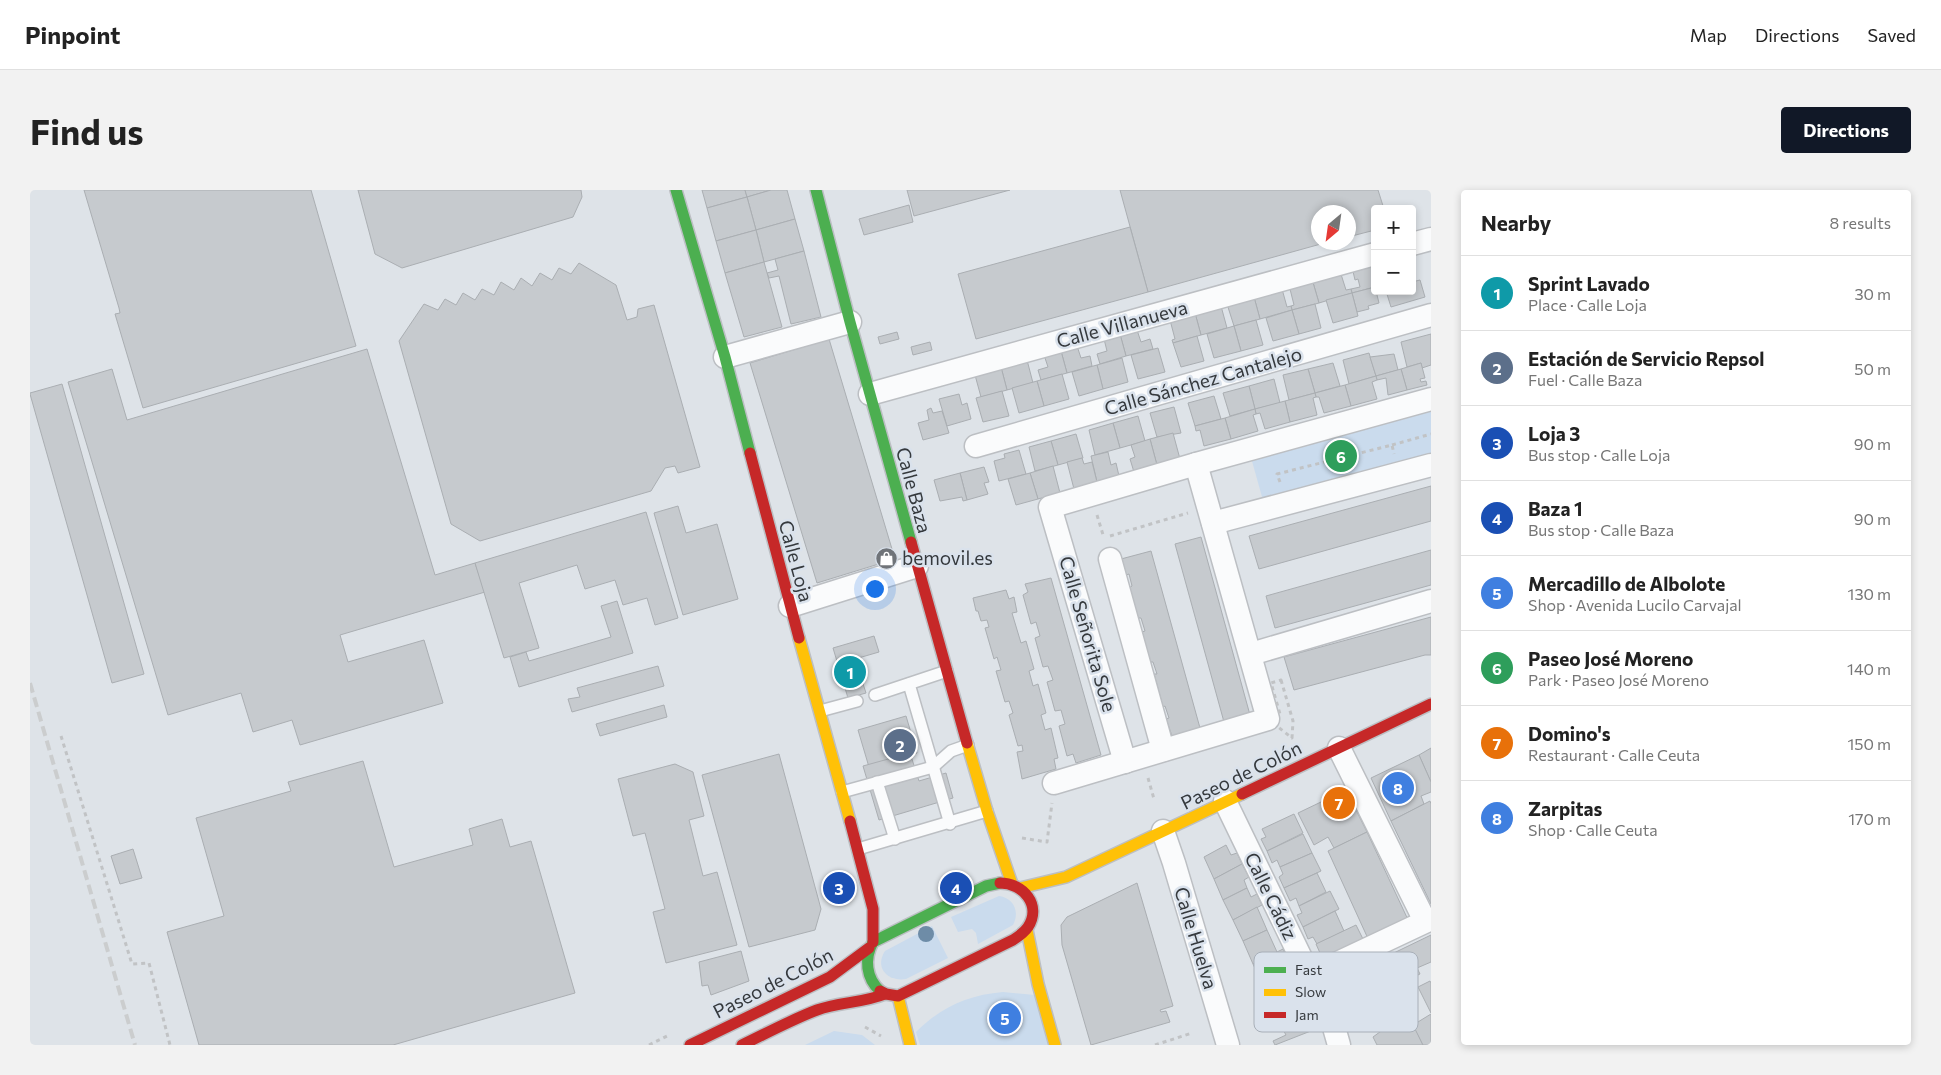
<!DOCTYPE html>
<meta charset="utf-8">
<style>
:root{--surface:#fff;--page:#f2f2f2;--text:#222;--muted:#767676;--line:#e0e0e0;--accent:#111827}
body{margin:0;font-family:Commissioner,sans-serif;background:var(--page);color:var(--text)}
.controls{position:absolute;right:15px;top:15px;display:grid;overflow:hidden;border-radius:5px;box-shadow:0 2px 8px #0003}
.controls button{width:45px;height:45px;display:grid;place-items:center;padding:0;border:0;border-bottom:1px solid var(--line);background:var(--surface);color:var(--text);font:25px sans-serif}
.compass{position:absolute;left:1281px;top:15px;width:45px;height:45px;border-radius:50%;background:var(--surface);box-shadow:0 2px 8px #0003;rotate:209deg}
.you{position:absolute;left:844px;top:398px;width:18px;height:18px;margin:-12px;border:4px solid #fff;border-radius:50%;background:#1a73e8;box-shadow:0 0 0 8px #1a73e833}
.badge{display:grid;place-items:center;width:32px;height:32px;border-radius:50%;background:var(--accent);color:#fff;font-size:16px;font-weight:700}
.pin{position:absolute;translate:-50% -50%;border:2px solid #fff;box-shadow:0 1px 5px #0006}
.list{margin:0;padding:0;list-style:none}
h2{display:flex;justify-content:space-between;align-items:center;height:65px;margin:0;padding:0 20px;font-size:21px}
h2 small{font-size:16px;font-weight:400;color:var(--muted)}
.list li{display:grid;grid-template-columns:32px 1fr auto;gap:15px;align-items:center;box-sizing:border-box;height:75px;padding:0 20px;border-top:1px solid var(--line)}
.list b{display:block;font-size:19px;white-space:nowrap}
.list p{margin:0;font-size:16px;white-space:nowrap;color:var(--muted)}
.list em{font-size:16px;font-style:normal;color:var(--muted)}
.map{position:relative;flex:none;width:1401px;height:855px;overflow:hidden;border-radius:5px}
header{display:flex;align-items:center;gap:30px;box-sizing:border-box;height:70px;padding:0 25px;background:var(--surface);border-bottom:1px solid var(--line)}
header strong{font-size:24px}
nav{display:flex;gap:28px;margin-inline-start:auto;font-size:18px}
.intro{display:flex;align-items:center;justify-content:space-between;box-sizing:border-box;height:120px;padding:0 30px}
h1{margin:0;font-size:35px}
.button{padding:12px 22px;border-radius:5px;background:var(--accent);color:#fff;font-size:18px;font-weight:700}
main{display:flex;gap:30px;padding:0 30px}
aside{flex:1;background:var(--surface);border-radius:5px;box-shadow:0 2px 8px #0003}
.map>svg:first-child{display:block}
.green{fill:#cadbed}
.building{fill:#c6cace;stroke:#aaaeb2}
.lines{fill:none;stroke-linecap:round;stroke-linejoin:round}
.lane-casing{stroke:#bcbfc3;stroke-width:14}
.street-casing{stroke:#bcbfc3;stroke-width:25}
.fast-casing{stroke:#bcbfc3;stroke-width:14}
.slow-casing{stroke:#bcbfc3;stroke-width:14}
.jam-casing{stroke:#bcbfc3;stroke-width:14}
.path{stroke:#c1c3c5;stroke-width:3;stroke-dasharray:4 4;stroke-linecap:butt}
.lane{stroke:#fafbfc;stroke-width:11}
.street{stroke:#fafbfc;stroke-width:22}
.fast{stroke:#4caf50;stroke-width:11}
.slow{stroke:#ffc107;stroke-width:11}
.jam{stroke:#c62828;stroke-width:11}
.rail{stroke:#cbcdce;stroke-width:4;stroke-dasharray:10 5;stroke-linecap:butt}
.tree{fill:#6e8ca7}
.labels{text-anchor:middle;stroke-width:5;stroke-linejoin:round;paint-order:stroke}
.street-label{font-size:19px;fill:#35393d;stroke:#dae2ec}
.poi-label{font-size:19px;fill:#35393d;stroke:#dae2ec;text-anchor:start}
.key{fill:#dae2ec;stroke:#a8afb8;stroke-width:1}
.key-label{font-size:14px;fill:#35393d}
</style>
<header>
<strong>Pinpoint</strong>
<nav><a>Map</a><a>Directions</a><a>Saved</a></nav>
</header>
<div class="intro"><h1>Find us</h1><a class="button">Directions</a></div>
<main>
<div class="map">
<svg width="1401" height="855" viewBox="0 0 1401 855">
<rect width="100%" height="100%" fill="#dee3e8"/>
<g class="green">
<polygon points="1401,215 1401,269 1234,314 1220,264"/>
<path d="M969,706C984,708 990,722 983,735L948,754L946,743L942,739L928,742L921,727Z"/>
<path d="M902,736L918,768L876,789C858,792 844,778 855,761Z"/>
<path d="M973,802L1005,805L1018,855H890L886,842C911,817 938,805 973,802Z"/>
<polygon points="804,841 832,845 845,855 775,855"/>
</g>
<g class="building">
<polygon points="54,0 281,0 326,156 113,218 85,124 90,123 89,118"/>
<polygon points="328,0 551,0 552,7 543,27 372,78 345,64"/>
<polygon points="672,0 715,0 717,7 677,18"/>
<polygon points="715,0 741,0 717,7"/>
<polygon points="741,0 757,0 765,29 726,40 717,7"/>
<polygon points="877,0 980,0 884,26"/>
<polygon points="1090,0 1348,0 1354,19 1345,19 1345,40 1318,47 1318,22 1288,22 1288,52 1298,52 1118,102"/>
<polygon points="717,7 726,40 686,51 677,18"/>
<polygon points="879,15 883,32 834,45 829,29"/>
<polygon points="765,29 774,61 734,72 726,40"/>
<polygon points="1100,37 1118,102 946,149 928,84"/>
<polygon points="726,40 734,72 695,83 686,51"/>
<polygon points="774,61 791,127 761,134 749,86 739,88 737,83 748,80 745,69"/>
<polygon points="1342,71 1345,83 1345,97 1322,103 1321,99 1330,97 1328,89 1325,90 1322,77"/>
<polygon points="734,72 752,137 714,147 695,83"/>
<polygon points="549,73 586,95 597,130 607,127 608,119 624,115 670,277 648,283 645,276 635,278 621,301 450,351 421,334 369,151 394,114 408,120 415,109 426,115 433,103 445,110 452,99 464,105 471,92 484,100 491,88 502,96 510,83 522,90 529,78 541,84"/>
<polygon points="1310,81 1316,100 1321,99 1322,103 1289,113 1282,89"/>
<polygon points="1282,89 1289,113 1262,120 1261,116 1264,115 1259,95"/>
<polygon points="1390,90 1395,107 1361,117 1356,101 1382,101 1382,92"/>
<polygon points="1345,97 1349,113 1338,116 1339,119 1327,122 1322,103"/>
<polygon points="1252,99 1257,117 1261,116 1262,120 1230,129 1224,107"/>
<polygon points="1322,103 1328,126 1303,133 1296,110"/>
<polygon points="1224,107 1230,129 1204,136 1197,114"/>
<polygon points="1285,114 1291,138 1269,144 1262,120"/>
<polygon points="1191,116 1197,138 1171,145 1165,123"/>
<polygon points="1262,120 1269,144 1243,151 1236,128"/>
<polygon points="1165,123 1171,145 1143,153 1142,150 1145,149 1140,130"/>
<polygon points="1226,130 1233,155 1211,161 1204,136"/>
<polygon points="1204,136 1211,161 1184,168 1177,144"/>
<polygon points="1107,140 1111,152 1120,149 1123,159 1096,166 1090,144"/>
<polygon points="867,142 869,149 850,154 848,147"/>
<polygon points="1090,144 1096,166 1070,174 1067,164 1077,161 1074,149"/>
<polygon points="1401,144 1401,175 1392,178 1391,173 1377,177 1371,152"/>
<polygon points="1167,146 1174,171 1151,177 1143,153"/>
<polygon points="799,149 865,369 787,393 720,173"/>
<polygon points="900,152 902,160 883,165 881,157"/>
<polygon points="1047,156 1051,168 1060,166 1062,176 1037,183 1031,161"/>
<polygon points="1128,158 1135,182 1108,189 1101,165"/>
<polygon points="337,159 405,385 445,373 455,402 310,445 318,472 394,450 413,513 270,555 262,530 223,542 211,503 138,525 38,192 82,179 97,230"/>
<polygon points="1031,161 1037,183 1011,190 1008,180 1018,177 1014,165"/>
<polygon points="1339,163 1346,186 1319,194 1313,170"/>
<polygon points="1364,164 1368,180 1346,186 1340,167"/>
<polygon points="1092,168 1098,192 1073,199 1067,175"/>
<polygon points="997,170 1003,193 977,200 971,177"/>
<polygon points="1303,173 1310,196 1285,203 1278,179"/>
<polygon points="1391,173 1395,188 1390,189 1391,192 1396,191 1397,195 1377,200 1371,179"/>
<polygon points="1067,175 1073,199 1049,206 1042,182"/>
<polygon points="971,177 977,200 951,207 945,185"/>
<polygon points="1278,179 1285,203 1259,210 1253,185"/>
<polygon points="1371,179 1377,200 1358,205 1356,188 1347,190 1346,186"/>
<polygon points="1032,184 1039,209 1014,216 1007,191"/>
<polygon points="1346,186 1347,190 1342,192 1347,209 1321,216 1315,195"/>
<polygon points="1244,189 1250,213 1225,219 1219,196"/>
<polygon points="1007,191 1014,216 989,223 982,198"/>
<polygon points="32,194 114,484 82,493 0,204 0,203"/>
<polygon points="1315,195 1321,216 1294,223 1289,207 1286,207 1285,203"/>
<polygon points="1219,196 1225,219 1200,226 1193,203"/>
<polygon points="972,201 979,226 953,232 946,208"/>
<polygon points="1285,203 1286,207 1283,208 1287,225 1260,232 1255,211"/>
<polygon points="929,204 932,215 937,213 941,229 917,236 909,209"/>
<polygon points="1184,206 1191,229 1165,236 1158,213"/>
<polygon points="1255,211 1260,232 1235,239 1230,223 1226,224 1225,219"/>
<polygon points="1144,217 1151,243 1127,247 1120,223"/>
<polygon points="901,218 903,223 912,221 919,243 893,250 888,233 899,230 897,220"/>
<polygon points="1225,219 1226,224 1223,225 1228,241 1201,249 1195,228"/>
<polygon points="1108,226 1115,251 1090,258 1083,233"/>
<polygon points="1195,228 1201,249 1174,256 1170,240 1166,241 1165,236"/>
<polygon points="1083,233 1090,258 1065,265 1059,240"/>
<polygon points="1143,243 1150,269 1127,275 1120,249"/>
<polygon points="1046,244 1053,268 1028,275 1021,251"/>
<polygon points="1120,249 1127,275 1104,282 1100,269 1105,267 1101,255"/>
<polygon points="1021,251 1028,275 1005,281 999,257"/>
<polygon points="989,260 996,284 969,291 964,271 975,268 974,264"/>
<polygon points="1078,262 1081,275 1086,273 1089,286 1067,292 1061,266"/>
<polygon points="1052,268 1054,274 1062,272 1067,292 1044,299 1037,272"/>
<polygon points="1023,276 1030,303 1008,309 1000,283"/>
<polygon points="954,277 959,292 954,293 958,304 937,310 930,283"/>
<polygon points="930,283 937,310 933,311 932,307 910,311 904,290"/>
<polygon points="1000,283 1008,309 986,315 978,289"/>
<polygon points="1401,296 1401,331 1229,379 1219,346"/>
<polygon points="648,316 656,343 687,334 708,409 653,425 624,323"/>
<polygon points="616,322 648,428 625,435 617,408 593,415 585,390 555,399 547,375 489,393 509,458 474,468 445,373"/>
<polygon points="1171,347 1220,525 1194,532 1145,354"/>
<polygon points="1401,360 1401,395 1245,438 1236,406"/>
<polygon points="1121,361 1170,538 1142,546 1136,529 1139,528 1135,516 1133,517 1124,484 1127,484 1123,472 1120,472 1112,442 1115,441 1111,428 1108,428 1099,398 1102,396 1099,384 1096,385 1091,369"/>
<polygon points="1021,388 1071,565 1046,573 1043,564 1037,566 1029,536 1035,534 1031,520 1025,521 1017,492 1023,490 1018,476 1013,477 1005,448 1010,446 1006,432 1001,434 993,405 998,402 995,394"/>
<polygon points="976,400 979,409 984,407 987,422 982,423 991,453 996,451 1004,479 999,481 1003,496 1008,494 1016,523 1011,525 1015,540 1021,538 1028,568 1024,569 1026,579 992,589 987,562 993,561 992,555 988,556 979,525 983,523 979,511 975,512 966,481 971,480 967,467 964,469 955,438 959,437 957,430 951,431 948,421 946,421 943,408"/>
<polygon points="587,411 603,463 489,497 480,467 496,462 499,471 581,447 571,416"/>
<polygon points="1401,427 1401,465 1395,465 1264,500 1254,467"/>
<polygon points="844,446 849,462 825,469 836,503 818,508 803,458"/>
<polygon points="628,476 634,496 542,522 538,509 550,507 547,498"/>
<polygon points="634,515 637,527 570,546 566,534"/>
<polygon points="876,526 887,563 839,577 828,540"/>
<polygon points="1401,558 1401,592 1389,565"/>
<polygon points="880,563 889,591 916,583 923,608 849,630 833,576"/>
<polygon points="749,564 791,719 785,740 719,757 672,585"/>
<polygon points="1389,565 1401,592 1401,602 1391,606 1394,614 1361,631 1341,588"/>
<polygon points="333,571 364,677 443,655 439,639 472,629 480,657 501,651 545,803 363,855 169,855 137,742 194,726 166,628 261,601 258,592"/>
<polygon points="645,574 663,582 674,626 659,630 673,686 687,682 707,755 636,773 623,722 635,719 615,643 603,646 588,589"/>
<polygon points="1316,600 1337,642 1304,658 1298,647 1284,655 1268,623"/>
<polygon points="1400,611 1401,614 1401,714 1361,631"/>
<polygon points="1264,624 1273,643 1237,661 1231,649 1236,647 1232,639"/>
<polygon points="1337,642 1380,734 1340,753 1298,661"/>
<polygon points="1273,644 1282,663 1250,677 1247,670 1242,673 1237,661"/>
<polygon points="1196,655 1201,665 1207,663 1212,674 1184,689 1174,667"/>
<polygon points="103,659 112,688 90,694 81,666"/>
<polygon points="1282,663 1291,681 1254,698 1249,687 1253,684 1250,677"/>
<polygon points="1212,674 1219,687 1214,690 1217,698 1193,710 1184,689"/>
<polygon points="1287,683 1296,702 1269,716 1266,708 1260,711 1254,698"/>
<polygon points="1107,693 1143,816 1130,820 1131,822 1136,821 1140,832 1061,855 1032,755 1031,735 1037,727"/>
<polygon points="1217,698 1221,707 1227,704 1232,715 1203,730 1193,710"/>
<polygon points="1300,701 1309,719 1273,737 1267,725 1272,723 1269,716"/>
<polygon points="1227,717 1237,740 1213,751 1203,730"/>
<polygon points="1305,721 1314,741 1287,754 1283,747 1278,749 1273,737"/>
<polygon points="1326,735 1336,755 1291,775 1286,765 1290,763 1286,754"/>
<polygon points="1237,740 1247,762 1223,774 1213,751"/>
<polygon points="1401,745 1401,772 1387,778 1390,784 1361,797 1359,792 1350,796 1339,775"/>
<polygon points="1253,759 1259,772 1254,774 1257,782 1232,794 1223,774"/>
<polygon points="711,761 719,791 681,805 678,795 672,796 669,772"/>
<polygon points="1400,791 1401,793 1401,823 1388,797"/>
<polygon points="1276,821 1281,832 1287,829 1291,837 1245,855 1243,851 1256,845 1250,834"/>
<polygon points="1378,823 1393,855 1347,855 1343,847 1369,828"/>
<polygon points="1401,824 1401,855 1393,855 1383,835"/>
</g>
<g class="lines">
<defs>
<g id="lane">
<polyline points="879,494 920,634"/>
<polyline points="845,505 917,481"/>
<polyline points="790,521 827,511"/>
<polyline points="847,592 865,649"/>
<polyline points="812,602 903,577 921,561 938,555"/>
<polyline points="828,659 957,621"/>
</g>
<g id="street">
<polyline points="1382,54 1401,49"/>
<polyline points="695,167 820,132"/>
<polyline points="840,204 1345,64"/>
<polyline points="946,256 1401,125"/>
<polyline points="1183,333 1401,275"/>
<polyline points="1080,369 1133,560"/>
<polyline points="760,416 887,376"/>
<polyline points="1221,464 1401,411"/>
<polyline points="1309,558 1395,731"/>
<polyline points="1095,572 1020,317 1166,274 1401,209"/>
<polyline points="1024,593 1238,529 1166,274"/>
<polyline points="1195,611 1303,834 1309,855"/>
<polyline points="1133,641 1144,673 1198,855"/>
<polyline points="1280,786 1401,729"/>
</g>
<g id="fast">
<polyline points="646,0 695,167 720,263"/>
<polyline points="786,0 820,132 881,352"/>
<path d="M850,801C836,788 834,769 843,752L956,696L970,693"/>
</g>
<g id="slow">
<polyline points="769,448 820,631"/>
<polyline points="937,553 957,621 982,694"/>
<polyline points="990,698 1036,687 1212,604"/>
<polyline points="997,740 1008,794 1025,855"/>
<polyline points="868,806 880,855"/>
</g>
<g id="jam">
<polyline points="720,263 769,448"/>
<polyline points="881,352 937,553"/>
<polyline points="1212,604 1401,514"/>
<polyline points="820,631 843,719 843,752"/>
<path d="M850,801L856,804L868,806L983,750C989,746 994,743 998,737C1012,715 993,693 970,693"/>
<polyline points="660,855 800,787 839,758"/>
<path d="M712,855C737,843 761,830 787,820C809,812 833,813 855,804"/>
</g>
</defs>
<use href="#lane" class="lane-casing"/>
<use href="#street" class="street-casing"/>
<use href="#fast" class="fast-casing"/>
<use href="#slow" class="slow-casing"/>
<use href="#jam" class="jam-casing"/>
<g class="path">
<polyline points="1318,254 1321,265"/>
<polyline points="1362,255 1401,244"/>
<polyline points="1250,292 1247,284 1362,255 1364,264"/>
<polyline points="1067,325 1074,348"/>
<polyline points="1080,346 1158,323"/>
<polygon points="1251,490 1263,531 1262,548 1238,529 1250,524 1241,493"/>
<polyline points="31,546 102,774 119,773 140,855"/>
<polyline points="1118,588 1124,609"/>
<polyline points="992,648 1017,652 1022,613"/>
<polyline points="835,837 851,846"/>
<polyline points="619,855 637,846"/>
<polyline points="1125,855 1162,843"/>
</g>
<use href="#lane" class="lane"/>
<use href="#street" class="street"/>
<use href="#fast" class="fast"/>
<use href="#slow" class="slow"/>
<use href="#jam" class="jam"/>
<polyline class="rail" points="0,493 105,855"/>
</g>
<circle class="tree" cx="896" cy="744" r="8"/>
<defs>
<symbol id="shop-disc" viewBox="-11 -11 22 22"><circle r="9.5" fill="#707479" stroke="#dae2ec"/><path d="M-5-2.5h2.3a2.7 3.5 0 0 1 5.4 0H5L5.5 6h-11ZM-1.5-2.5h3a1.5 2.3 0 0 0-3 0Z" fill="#fff"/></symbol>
</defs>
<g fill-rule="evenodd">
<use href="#shop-disc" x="844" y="356" width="25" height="25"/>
</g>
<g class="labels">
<g class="street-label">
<text transform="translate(1092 134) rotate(-15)" y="7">Calle Villanueva</text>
<text transform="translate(1173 191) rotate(-16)" y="7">Calle Sánchez Cantalejo</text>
<text transform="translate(884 300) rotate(75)" y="7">Calle Baza</text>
<text transform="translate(766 371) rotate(75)" y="7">Calle Loja</text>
<text transform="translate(1058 444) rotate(74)" y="7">Calle Señorita Sole</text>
<text transform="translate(1211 585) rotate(-26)" y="7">Paseo de Colón</text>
<text transform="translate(1241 706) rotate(64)" y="7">Calle Cádiz</text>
<text transform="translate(1166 748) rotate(73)" y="7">Calle Huelva</text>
<text transform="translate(743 793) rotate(-27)" y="7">Paseo de Colón</text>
</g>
<g class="poi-label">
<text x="872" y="375">bemovil.es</text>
</g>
</g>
<rect x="1224" y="762" width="164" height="80" rx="8" class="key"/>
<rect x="1234" y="777" width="22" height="6" fill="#4caf50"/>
<rect x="1234" y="799" width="22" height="7" fill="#ffc107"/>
<rect x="1234" y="822" width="22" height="6" fill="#c62828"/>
<g class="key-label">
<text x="1265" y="785">Fast</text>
<text x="1265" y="807">Slow</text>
<text x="1265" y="830">Jam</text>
</g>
</svg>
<div class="controls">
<button>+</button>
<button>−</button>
</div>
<svg class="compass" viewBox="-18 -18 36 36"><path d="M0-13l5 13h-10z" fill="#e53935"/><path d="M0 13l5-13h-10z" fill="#767676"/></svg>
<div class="you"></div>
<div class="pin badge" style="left:820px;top:482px;background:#0f9aa8">1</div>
<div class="pin badge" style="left:870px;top:555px;background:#5c6f8a">2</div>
<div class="pin badge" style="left:809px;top:698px;background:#1a4fb4">3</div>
<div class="pin badge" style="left:926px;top:698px;background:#1a4fb4">4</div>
<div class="pin badge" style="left:975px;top:828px;background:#3f7fe0">5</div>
<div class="pin badge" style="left:1311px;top:266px;background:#2e9e5b">6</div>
<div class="pin badge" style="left:1309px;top:613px;background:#e8710a">7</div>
<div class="pin badge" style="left:1368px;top:598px;background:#3f7fe0">8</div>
</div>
<aside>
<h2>Nearby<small>8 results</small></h2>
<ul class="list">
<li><span class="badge" style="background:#0f9aa8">1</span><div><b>Sprint Lavado</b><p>Place · Calle Loja</p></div><em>30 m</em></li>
<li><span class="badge" style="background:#5c6f8a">2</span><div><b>Estación de Servicio Repsol</b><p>Fuel · Calle Baza</p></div><em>50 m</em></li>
<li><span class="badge" style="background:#1a4fb4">3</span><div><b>Loja 3</b><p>Bus stop · Calle Loja</p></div><em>90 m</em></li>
<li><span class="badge" style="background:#1a4fb4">4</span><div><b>Baza 1</b><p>Bus stop · Calle Baza</p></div><em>90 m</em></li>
<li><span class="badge" style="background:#3f7fe0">5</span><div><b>Mercadillo de Albolote</b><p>Shop · Avenida Lucilo Carvajal</p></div><em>130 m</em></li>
<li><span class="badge" style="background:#2e9e5b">6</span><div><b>Paseo José Moreno</b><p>Park · Paseo José Moreno</p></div><em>140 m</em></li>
<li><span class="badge" style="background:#e8710a">7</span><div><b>Domino's</b><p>Restaurant · Calle Ceuta</p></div><em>150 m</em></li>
<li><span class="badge" style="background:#3f7fe0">8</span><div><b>Zarpitas</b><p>Shop · Calle Ceuta</p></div><em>170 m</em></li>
</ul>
</aside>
</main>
